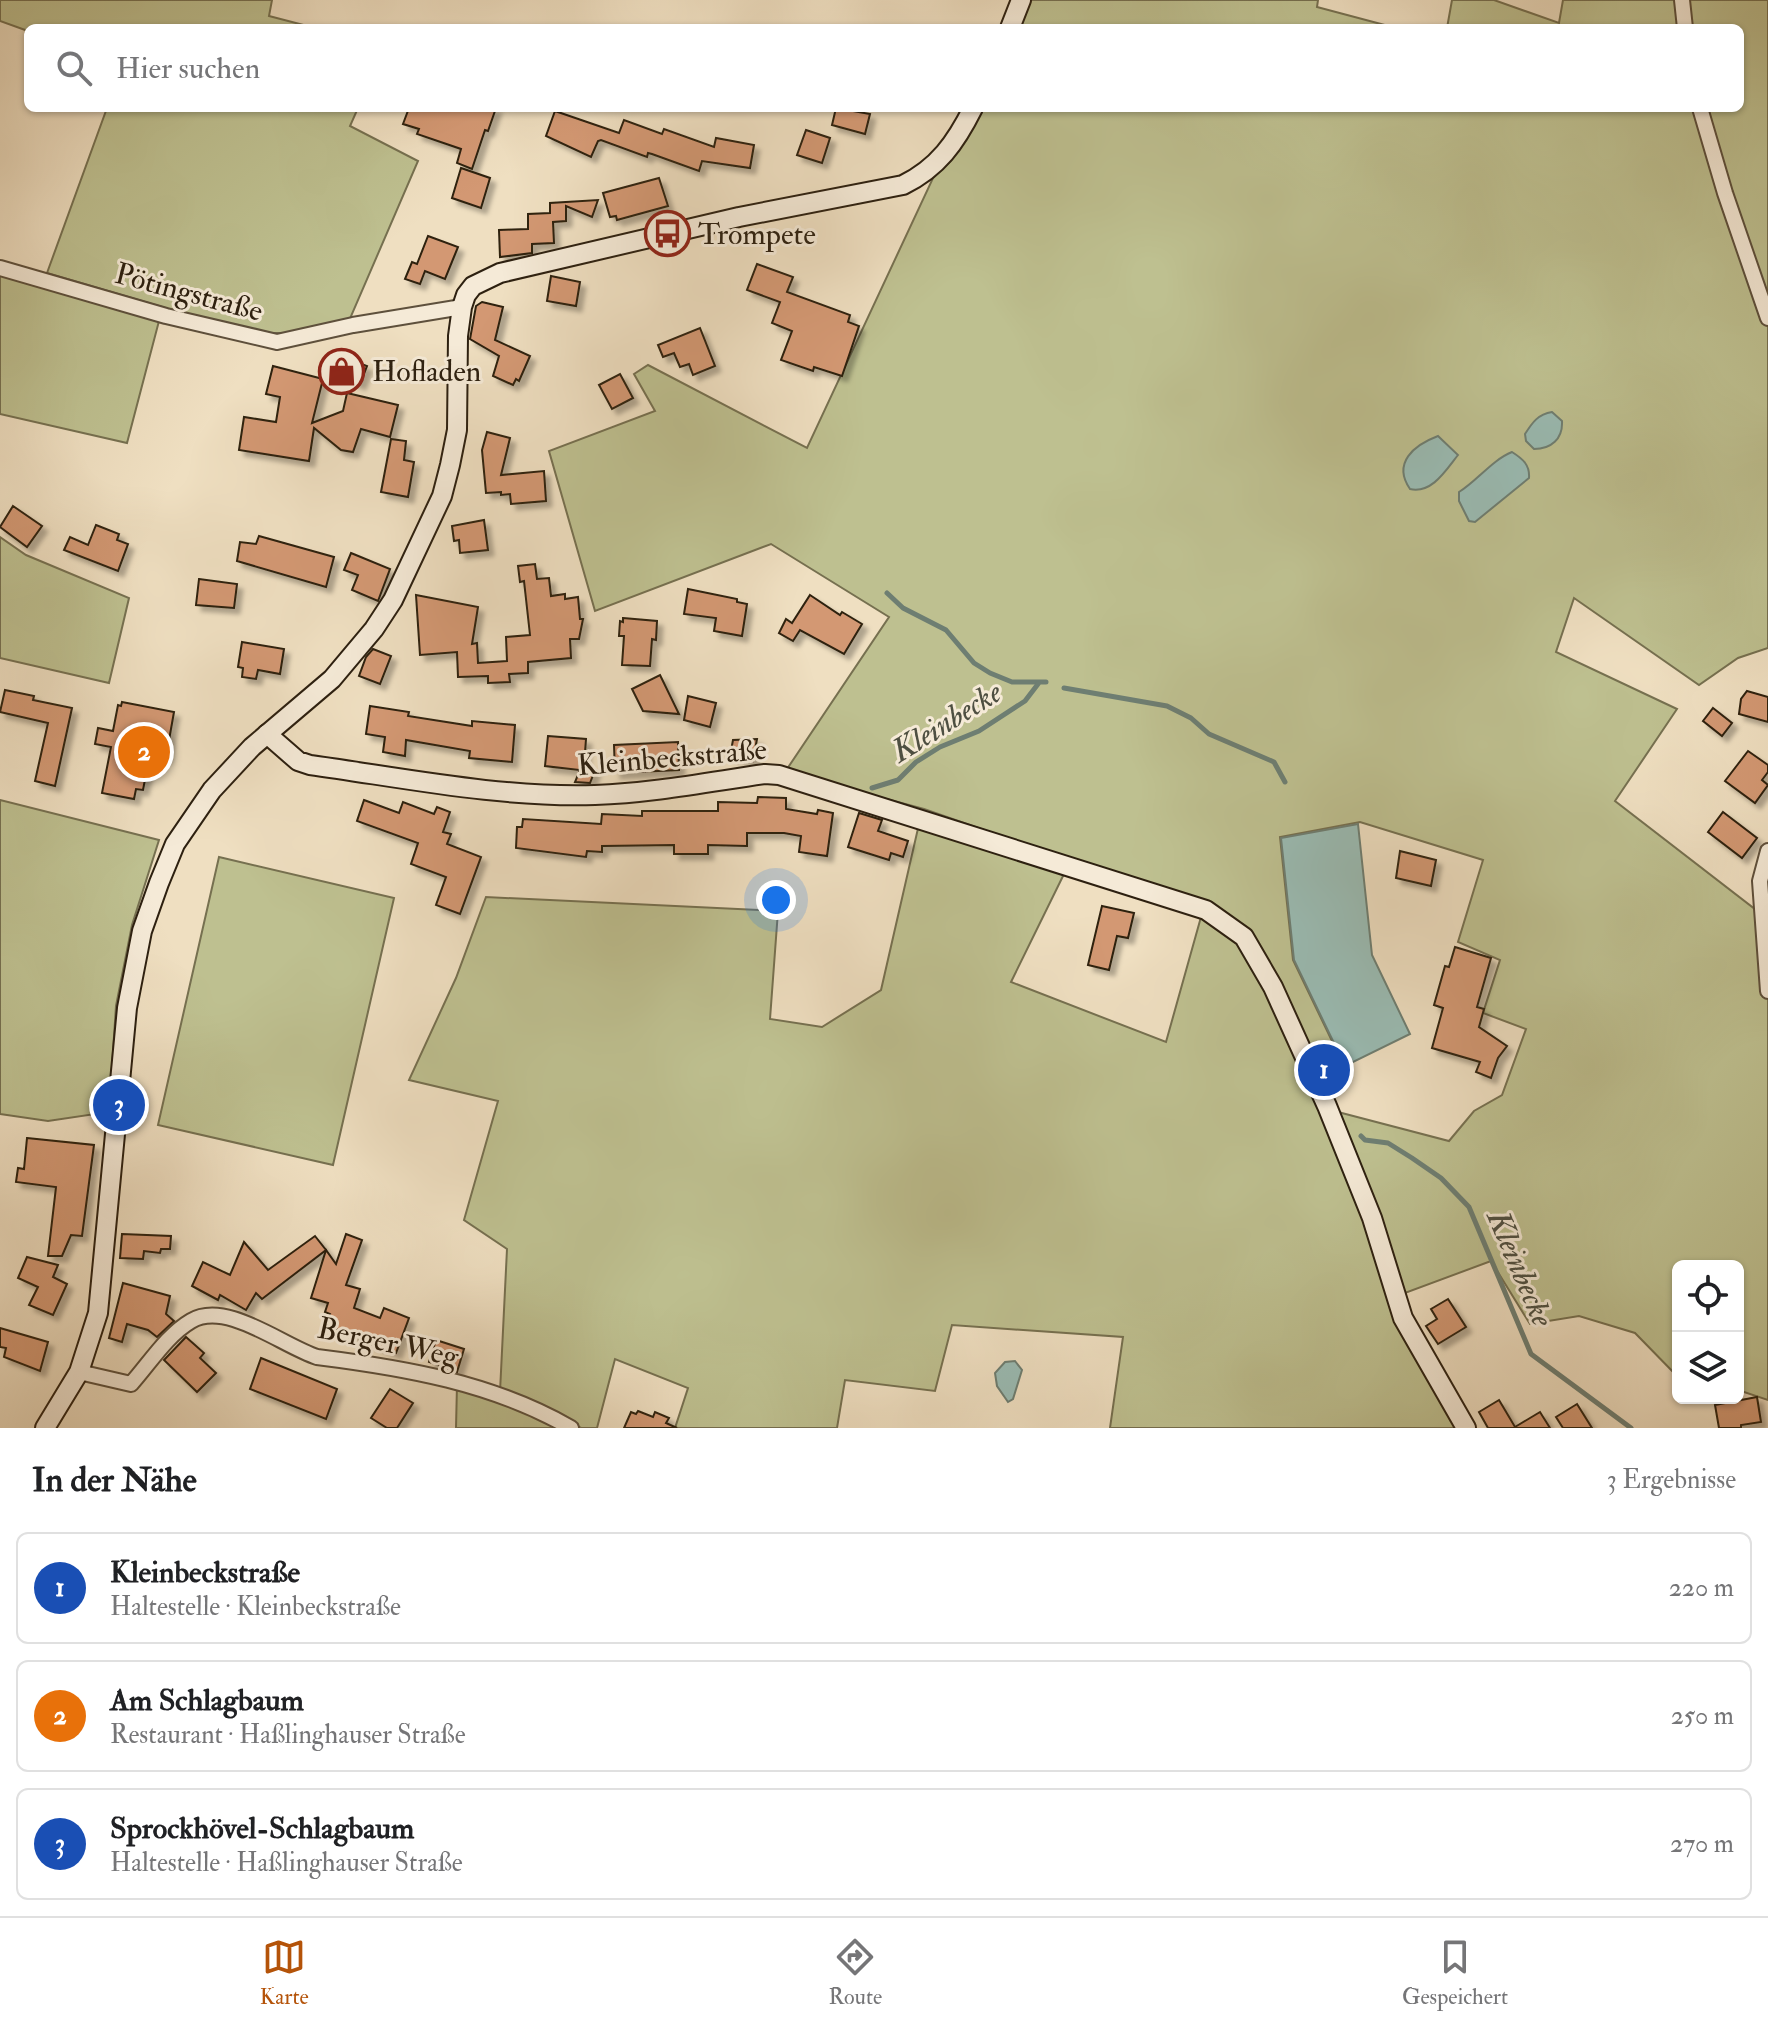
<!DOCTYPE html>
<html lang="de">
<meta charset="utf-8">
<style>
:root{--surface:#fff;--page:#f2f2f2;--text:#202124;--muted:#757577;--line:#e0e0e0;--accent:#b45309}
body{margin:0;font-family:"IM FELL Double Pica",serif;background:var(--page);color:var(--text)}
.controls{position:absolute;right:24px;bottom:24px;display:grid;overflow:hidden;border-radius:12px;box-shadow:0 2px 6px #0004}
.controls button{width:72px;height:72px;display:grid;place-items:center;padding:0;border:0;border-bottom:2px solid var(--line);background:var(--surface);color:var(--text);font:40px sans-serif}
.you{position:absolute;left:776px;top:900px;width:28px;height:28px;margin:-20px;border:6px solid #fff;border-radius:50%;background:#1a73e8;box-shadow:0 0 0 12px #1a73e833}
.badge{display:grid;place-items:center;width:52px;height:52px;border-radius:50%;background:var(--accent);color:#fff;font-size:26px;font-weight:700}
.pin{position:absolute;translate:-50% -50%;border:4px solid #fff;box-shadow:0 2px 8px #0006}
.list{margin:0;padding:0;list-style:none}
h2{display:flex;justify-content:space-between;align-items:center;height:104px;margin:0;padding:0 32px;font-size:34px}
h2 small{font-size:26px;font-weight:400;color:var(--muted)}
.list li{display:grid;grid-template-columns:52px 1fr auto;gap:24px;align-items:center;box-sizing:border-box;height:112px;margin:0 16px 16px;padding:0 16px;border:2px solid var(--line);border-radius:12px}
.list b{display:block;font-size:30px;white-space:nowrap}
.list p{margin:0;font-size:26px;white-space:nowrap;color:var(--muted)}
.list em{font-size:26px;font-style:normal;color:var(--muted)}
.icon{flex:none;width:44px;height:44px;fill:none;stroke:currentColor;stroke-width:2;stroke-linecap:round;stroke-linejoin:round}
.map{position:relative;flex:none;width:1768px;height:1428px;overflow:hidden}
.search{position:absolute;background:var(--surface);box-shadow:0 2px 6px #0004;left:24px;right:24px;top:24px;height:88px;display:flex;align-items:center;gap:20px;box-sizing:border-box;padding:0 28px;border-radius:12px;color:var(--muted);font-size:30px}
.sheet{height:488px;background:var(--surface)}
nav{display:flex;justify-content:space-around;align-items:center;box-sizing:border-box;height:112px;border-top:2px solid var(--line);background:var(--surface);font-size:22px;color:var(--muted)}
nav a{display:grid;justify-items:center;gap:4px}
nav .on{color:var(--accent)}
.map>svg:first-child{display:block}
.green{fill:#bec090;stroke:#767050;stroke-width:2}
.water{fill:#9abcb4;stroke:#6e7e72;stroke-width:2}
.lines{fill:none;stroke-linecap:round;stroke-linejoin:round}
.stream{stroke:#6e7e72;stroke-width:5}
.building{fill:#d39873;stroke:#2d2010;stroke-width:2;filter:url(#shadow)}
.street-casing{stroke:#5e503c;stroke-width:18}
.secondary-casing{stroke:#2d2010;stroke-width:22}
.street{stroke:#f5ead7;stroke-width:14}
.secondary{stroke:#f5ead7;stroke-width:18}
.labels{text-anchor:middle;stroke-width:6;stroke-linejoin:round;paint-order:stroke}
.poi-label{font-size:30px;fill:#2d2010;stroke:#f5ead7;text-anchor:start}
.street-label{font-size:30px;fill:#2d2010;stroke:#f5ead7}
.water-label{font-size:32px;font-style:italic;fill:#4e4f41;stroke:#f5ead7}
</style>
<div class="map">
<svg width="1768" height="1428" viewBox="0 0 1768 1428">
<defs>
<filter id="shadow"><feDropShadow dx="5.5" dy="5.5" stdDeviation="2" flood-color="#0004"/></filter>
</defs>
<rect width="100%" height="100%" fill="#efdfc1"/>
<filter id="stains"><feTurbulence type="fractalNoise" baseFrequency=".0025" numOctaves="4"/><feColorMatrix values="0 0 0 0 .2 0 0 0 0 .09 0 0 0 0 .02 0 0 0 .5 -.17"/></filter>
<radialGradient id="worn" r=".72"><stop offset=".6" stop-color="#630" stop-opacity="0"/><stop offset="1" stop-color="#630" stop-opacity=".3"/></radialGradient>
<g class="green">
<polygon points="0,0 272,0 269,16 315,28 28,28 28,31 0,21"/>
<polygon points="1031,0 1318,0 1317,7 1396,28 1018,28"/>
<polygon points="1452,0 1494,0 1559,23 1563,0 1768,0 1768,648 1738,658 1699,685 1574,598 1556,652 1677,709 1615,801 1756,910 1768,938 1768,1400 1738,1390 1738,1266 1678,1266 1678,1377 1635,1333 1579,1316 1530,1324 1491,1261 1405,1293 1380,1217 1338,1112 1449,1141 1474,1111 1502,1095 1526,1029 1483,1013 1500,960 1458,942 1483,860 1360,822 1280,837 1293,960 1345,1068 1321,1079 1246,934 1070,860 924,809 785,772 889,617 771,544 595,611 549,451 655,411 634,374 648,365 807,448 933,178 951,161 981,108 1740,108 1740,28 1447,28"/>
<polygon points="107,108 358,108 350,126 418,161 349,321 292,333 265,333 213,322 47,273"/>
<polygon points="0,275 159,321 127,443 0,414"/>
<polygon points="0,537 26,555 129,598 109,683 0,658"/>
<polygon points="0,800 159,840 132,925 116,1006 109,1112 48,1121 0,1114"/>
<polygon points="919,824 1064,874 1011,982 1166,1042 1201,917 1241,941 1272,998 1366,1223 1461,1428 1110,1428 1123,1337 952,1325 935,1391 845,1380 837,1428 675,1428 688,1388 615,1359 597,1428 581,1428 547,1410 500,1392 507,1249 464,1220 498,1101 409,1080 456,978 486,897 778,911 770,1019 822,1027 881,990"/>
<polygon points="219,857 394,898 333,1165 158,1125"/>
<polygon points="457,1385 565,1428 456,1428"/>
</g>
<g class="water">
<path d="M1552,412L1562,421C1563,439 1551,449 1534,449L1526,441L1525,434C1532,423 1538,414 1552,412Z"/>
<path d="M1438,436L1458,455C1446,470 1432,494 1410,489C1392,463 1414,445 1438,436Z"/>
<path d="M1512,452C1523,459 1530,465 1529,478L1475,522L1469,521L1459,501V492C1477,481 1492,460 1512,452Z"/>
<polygon points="1358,824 1372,955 1410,1034 1345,1066 1294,960 1281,838"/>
<polygon points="1015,1361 1022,1370 1013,1399 1008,1402 997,1386 995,1373 1005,1362"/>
</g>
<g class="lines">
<g class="stream">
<polyline points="887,593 903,608 946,630 974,663 990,673 1012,682 1046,682"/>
<polyline points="1064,688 1167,706 1191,718 1209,734 1274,762 1285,782"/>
<polyline points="872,788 898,780 916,762 940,747 979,731 1025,701 1038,684"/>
<polyline points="1361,1136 1365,1140 1388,1143 1412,1158 1441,1178 1469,1207 1531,1354 1631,1428"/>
</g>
</g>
<g class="building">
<polygon points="409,108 496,108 488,131 485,130 472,169 457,163 461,149 417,134 419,129 403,124"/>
<polygon points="836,108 870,114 865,134 832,125"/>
<polygon points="555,111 619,133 624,120 662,134 664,129 714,147 716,138 754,145 750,168 702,161 699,171 652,154 648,153 647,157 601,140 598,141 591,157 546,136"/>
<polygon points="806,130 830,138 822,163 797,155"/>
<polygon points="461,168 490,178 481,208 452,198"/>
<polygon points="659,178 668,206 617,220 616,216 610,217 603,193"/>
<polygon points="598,200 592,217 566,206 566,221 553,222 554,243 532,244 532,253 500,257 499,230 528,229 528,214 550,213 550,203"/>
<polygon points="428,236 458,247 445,279 425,271 420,284 405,279 412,262 417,264"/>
<polygon points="757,264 793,277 787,292 850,315 848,322 859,326 842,376 814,367 813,371 781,360 792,331 772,323 780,302 747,290"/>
<polygon points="551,276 580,282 576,306 547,301"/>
<polygon points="482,302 503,307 495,340 530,356 519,381 516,379 513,385 493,376 499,356 470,339 476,306"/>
<polygon points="700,328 715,366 693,375 689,364 680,367 674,353 663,357 658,345"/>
<polygon points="340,356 367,366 360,384 333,373"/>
<polygon points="273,366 323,379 312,423 343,411 347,393 398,405 390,437 361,429 353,452 341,450 314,428 309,461 239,450 244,417 276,422 280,397 266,394"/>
<polygon points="620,374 633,398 612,409 599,385"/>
<polygon points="487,432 510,438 501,475 544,471 546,501 511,504 510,494 501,495 501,492 486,493 482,450"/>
<polygon points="391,439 406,441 404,460 414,462 408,497 381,492"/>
<polygon points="13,506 42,526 27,547 0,527"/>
<polygon points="484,520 488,550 460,553 459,540 454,541 452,526"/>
<polygon points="96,525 119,534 117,540 128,544 118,571 64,550 70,537 88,545"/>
<polygon points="259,536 334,557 326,587 237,561 240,542 256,544"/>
<polygon points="351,553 390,569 378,601 352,590 358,575 344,570"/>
<polygon points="535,564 537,579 549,578 551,596 565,594 565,599 578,597 580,619 583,619 579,639 570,639 571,658 528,662 528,673 509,674 510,682 488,683 488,676 458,677 457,652 420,655 416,595 478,607 472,644 477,643 478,663 507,661 506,637 530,635 524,581 520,582 518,566"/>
<polygon points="199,579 237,584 234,608 196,605"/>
<polygon points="688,589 737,599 737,602 747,604 742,636 714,631 716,618 684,614"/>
<polygon points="810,595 840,615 842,612 862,624 844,654 800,630 793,641 779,633 786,619 792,623"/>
<polygon points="623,618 657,621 656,640 652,639 650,666 622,665 624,636 619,636 620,621 623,622"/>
<polygon points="242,642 284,649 280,674 258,670 256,679 242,677 243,668 238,667"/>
<polygon points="373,649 391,656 380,684 359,676 366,657"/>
<polygon points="660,675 679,714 643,711 632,689"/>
<polygon points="5,690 34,696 33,700 72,708 55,786 35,781 48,723 0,712"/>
<polygon points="1747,691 1768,697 1768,722 1739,714 1741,699"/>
<polygon points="688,696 716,703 710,727 684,720"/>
<polygon points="122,702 174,712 166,757 150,754 143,790 136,789 134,799 102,793 111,747 95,744 98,728 113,731 118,705 121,706"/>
<polygon points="370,706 409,712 408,716 472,726 472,721 515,725 512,762 469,758 470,751 406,740 405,756 383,752 385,737 366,734"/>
<polygon points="1713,708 1732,723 1722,736 1703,721"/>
<polygon points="548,736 586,739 584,766 595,770 590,783 575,782 580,770 545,766"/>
<polygon points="757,739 753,761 730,756 733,740"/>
<polygon points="678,742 679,770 615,773 614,745"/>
<polygon points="1748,751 1768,765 1768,772 1762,780 1768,785 1755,803 1725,781"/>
<polygon points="758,797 786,798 786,809 817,814 818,810 833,813 827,856 799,852 801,836 784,833 747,833 747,846 708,845 708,854 674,854 674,845 602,846 602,852 587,851 586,857 516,848 517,827 522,827 523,819 601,824 602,814 642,816 642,811 718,811 718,802 757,803"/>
<polygon points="364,800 399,813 403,802 434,814 437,807 450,812 443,832 451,834 447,844 481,857 460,914 436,905 446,877 411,864 418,843 357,821"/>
<polygon points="1723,812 1757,838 1742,858 1708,832"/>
<polygon points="859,813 882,820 878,831 908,841 903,857 891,853 889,860 848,847"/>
<polygon points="1400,851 1436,860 1431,886 1396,878"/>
<polygon points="1102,906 1134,913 1128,938 1117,936 1109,970 1088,965"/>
<polygon points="1455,947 1491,958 1477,1007 1484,1009 1479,1027 1507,1046 1498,1058 1491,1078 1476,1072 1480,1062 1432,1048 1443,1008 1434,1005 1445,966 1449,967"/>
<polygon points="27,1138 94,1145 82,1236 71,1235 62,1256 48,1256 56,1187 16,1182 18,1168 24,1169"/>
<polygon points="122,1234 171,1236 170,1249 161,1249 160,1253 144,1251 143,1259 120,1258"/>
<polygon points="346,1234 362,1240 346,1285 360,1289 354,1308 380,1318 384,1308 409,1318 396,1353 369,1343 371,1340 326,1326 330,1314 325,1312 328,1303 311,1298 326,1250 336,1264"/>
<polygon points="315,1236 326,1250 262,1299 256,1293 246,1310 220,1295 218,1300 192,1286 203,1262 230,1275 244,1242 268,1270"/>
<polygon points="27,1257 58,1265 53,1277 67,1284 53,1315 29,1305 38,1287 18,1278"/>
<polygon points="123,1283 170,1296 166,1314 174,1321 157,1337 148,1330 127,1324 122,1342 109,1338"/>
<polygon points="1448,1299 1466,1327 1438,1344 1426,1326 1437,1319 1431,1309"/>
<polygon points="0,1328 48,1342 40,1371 4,1357 6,1348 0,1347"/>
<polygon points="186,1337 204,1353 200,1358 216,1373 197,1392 164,1360"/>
<polygon points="436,1340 464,1349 457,1372 429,1362"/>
<polygon points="261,1358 337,1389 326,1419 250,1389"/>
<polygon points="390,1389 413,1403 397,1428 387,1428 371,1418"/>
<polygon points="1757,1397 1761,1422 1741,1425 1741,1428 1719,1428 1715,1405"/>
<polygon points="1499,1400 1515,1427 1540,1412 1550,1428 1488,1428 1479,1412"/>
<polygon points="1577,1404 1592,1428 1563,1428 1556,1417"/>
<polygon points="638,1411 653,1417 655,1412 669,1418 666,1423 677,1428 624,1428 631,1412 636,1414"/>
</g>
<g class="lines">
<defs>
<g id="street">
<polyline points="1682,0 1685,28"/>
<polyline points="1700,108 1725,193 1768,318"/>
<polyline points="0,268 166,316 277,342 353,325 462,307"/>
<polyline points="1768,851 1760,881 1768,991"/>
<path d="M79,1372L131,1384C149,1364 167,1335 191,1321C226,1300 281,1345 317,1357C405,1368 493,1383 571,1428"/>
</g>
<g id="secondary">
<polyline points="1010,28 1021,0"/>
<path d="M267,734L298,761L310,765C404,778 501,798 595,795C652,793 709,782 765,774L779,775L1206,910L1244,937L1273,987L1327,1106L1372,1218L1403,1318L1466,1428"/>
<path d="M45,1428L79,1372L98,1313L127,1008L142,931L159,883L175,844L212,790L252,747L332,679L374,629L393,600L442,496L450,465L457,430L458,336L462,307L466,295L473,286L500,273L739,217L903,185C938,168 956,142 973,108"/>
</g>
</defs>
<use href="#street" class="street-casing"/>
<use href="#secondary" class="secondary-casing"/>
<use href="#street" class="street"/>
<use href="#secondary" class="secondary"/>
</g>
<defs>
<symbol id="bus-ring" viewBox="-11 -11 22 22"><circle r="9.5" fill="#f5ead7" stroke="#8f2418" stroke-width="1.5"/><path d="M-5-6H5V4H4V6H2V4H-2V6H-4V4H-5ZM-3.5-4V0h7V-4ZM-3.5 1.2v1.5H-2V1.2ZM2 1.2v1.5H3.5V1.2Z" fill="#8f2418"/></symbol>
<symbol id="shop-ring" viewBox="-11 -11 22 22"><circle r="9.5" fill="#f5ead7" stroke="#8f2418" stroke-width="1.5"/><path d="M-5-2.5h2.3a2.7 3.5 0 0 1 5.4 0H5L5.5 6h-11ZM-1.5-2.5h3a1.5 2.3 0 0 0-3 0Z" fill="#8f2418"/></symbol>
</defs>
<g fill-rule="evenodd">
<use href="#bus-ring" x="642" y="208" width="51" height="51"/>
<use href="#shop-ring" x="316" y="346" width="51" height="51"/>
</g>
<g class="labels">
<g class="poi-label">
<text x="698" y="244">Trompete</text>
<text x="372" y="381">Hofladen</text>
</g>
<g class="street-label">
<text transform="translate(189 292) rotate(15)" y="10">Pötingstraße</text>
<text transform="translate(672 757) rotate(-5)" y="10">Kleinbeckstraße</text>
<text transform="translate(388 1342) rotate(12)" y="10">Berger Weg</text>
</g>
<g class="water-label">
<text transform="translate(946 721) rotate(-32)" y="11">Kleinbecke</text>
<text transform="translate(1521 1268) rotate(67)" y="11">Kleinbecke</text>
</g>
</g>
<rect width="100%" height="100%" filter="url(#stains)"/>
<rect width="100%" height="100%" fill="url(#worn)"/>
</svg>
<div class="controls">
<button><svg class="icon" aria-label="locate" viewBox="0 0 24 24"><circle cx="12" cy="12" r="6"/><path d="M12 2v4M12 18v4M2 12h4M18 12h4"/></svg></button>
<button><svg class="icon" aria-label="layers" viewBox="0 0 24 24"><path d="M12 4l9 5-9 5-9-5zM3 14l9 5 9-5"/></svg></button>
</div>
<div class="you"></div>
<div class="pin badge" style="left:1324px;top:1070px;background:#1a4fb4">1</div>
<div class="pin badge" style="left:144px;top:752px;background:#e8710a">2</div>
<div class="pin badge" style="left:119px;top:1105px;background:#1a4fb4">3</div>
<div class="search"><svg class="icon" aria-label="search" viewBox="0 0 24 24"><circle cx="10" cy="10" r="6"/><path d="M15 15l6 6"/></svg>Hier suchen</div>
</div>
<section class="sheet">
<h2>In der Nähe<small>3 Ergebnisse</small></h2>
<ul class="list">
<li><span class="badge" style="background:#1a4fb4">1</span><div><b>Kleinbeckstraße</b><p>Haltestelle · Kleinbeckstraße</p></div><em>220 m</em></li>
<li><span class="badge" style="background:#e8710a">2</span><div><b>Am Schlagbaum</b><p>Restaurant · Haßlinghauser Straße</p></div><em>250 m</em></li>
<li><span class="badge" style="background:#1a4fb4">3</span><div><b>Sprockhövel-Schlagbaum</b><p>Haltestelle · Haßlinghauser Straße</p></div><em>270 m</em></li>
</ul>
</section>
<nav>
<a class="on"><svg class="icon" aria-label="map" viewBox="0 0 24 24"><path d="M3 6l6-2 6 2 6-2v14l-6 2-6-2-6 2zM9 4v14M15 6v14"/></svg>Karte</a>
<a><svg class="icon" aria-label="directions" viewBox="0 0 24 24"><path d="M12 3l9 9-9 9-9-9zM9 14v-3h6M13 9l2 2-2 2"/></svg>Route</a>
<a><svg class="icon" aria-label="saved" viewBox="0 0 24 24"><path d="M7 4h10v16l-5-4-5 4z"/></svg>Gespeichert</a>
</nav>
